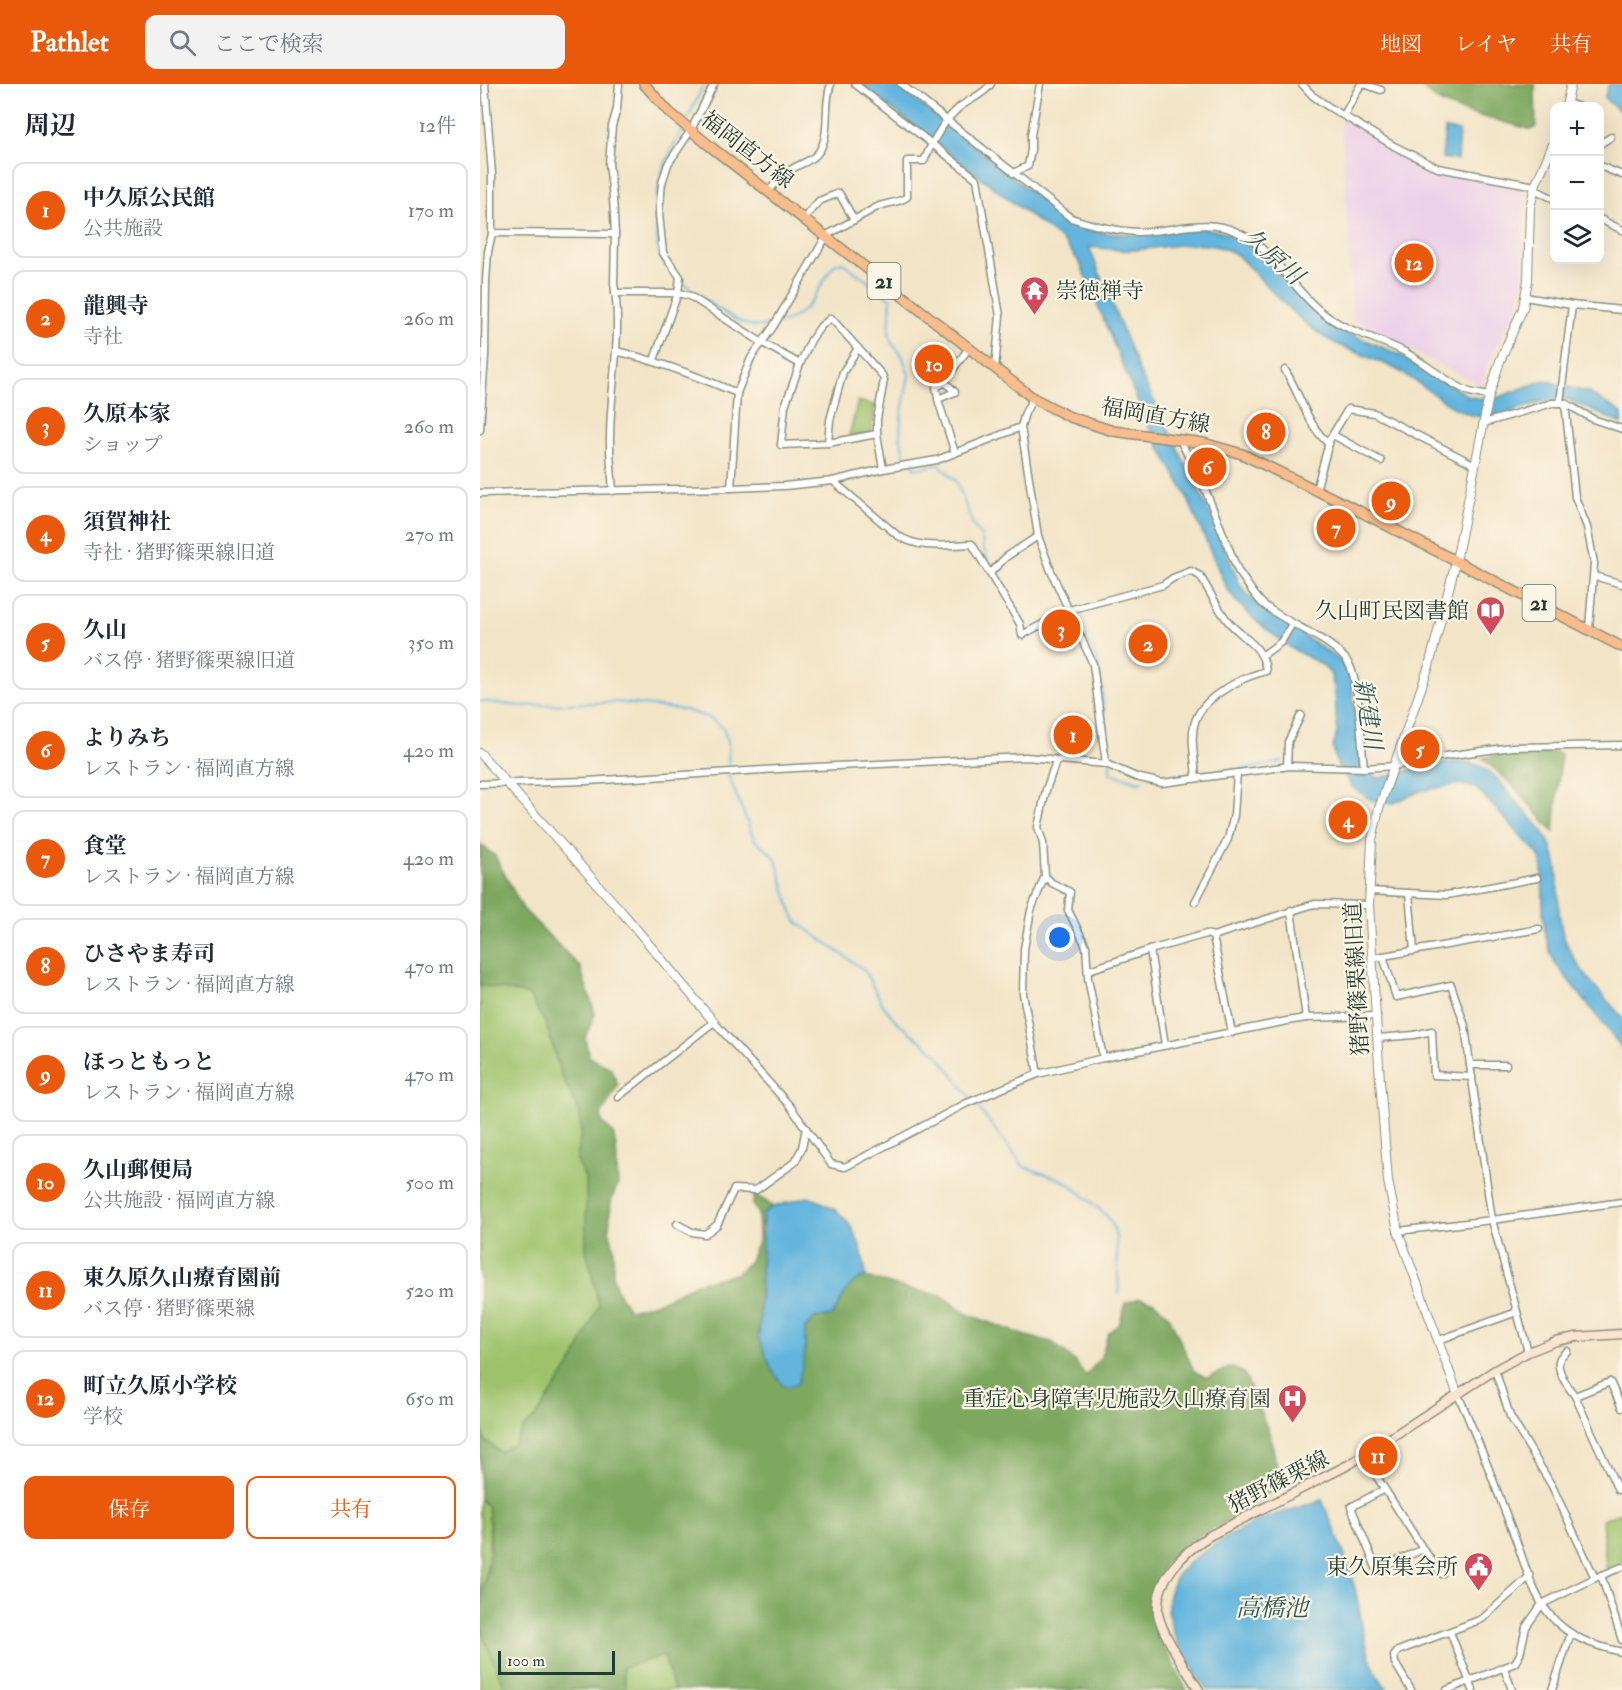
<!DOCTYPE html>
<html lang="ja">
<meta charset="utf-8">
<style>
:root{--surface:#fff;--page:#f2f2f3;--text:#1f2937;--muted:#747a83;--line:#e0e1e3;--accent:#ea580c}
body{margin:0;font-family:"IM FELL Double Pica","Noto Serif JP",serif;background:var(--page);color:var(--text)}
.controls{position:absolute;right:18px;top:18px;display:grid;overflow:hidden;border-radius:12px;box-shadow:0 6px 24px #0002}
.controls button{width:54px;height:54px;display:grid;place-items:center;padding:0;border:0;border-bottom:2px solid var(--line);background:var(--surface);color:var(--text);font:30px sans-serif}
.scale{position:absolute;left:18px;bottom:15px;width:117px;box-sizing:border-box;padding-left:6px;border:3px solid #1f3d34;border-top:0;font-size:16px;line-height:21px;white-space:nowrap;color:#1f3d34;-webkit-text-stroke:4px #fcf5e5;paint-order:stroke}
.you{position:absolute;left:580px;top:854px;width:21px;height:21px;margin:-15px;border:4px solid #fff;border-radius:50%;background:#1a73e8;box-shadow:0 0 0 9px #1a73e833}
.badge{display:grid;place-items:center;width:39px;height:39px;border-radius:50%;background:var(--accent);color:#fff;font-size:20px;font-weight:700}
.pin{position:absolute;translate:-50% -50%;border:3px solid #fff;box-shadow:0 2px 6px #0006}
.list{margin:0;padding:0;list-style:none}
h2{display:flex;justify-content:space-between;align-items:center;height:78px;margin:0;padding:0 24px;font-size:26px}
h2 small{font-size:20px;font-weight:400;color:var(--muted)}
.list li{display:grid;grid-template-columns:39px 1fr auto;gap:18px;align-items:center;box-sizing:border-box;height:96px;margin:0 12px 12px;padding:0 12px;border:2px solid var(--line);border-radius:12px}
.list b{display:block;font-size:22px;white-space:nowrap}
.list p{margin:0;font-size:20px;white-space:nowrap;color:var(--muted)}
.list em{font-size:20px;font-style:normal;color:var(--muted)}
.actions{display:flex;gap:12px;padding:18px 24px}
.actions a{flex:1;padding:14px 0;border:2px solid var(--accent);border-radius:12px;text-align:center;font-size:21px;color:var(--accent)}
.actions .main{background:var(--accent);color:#fff}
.icon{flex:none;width:33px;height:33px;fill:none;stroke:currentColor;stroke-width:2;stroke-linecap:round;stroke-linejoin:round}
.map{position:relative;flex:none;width:1142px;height:1606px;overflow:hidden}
header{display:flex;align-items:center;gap:36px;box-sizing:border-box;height:84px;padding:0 30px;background:var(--accent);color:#fff}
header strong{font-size:28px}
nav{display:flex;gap:33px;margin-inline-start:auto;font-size:21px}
.search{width:420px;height:54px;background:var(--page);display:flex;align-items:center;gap:15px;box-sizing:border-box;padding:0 21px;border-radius:12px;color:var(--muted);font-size:22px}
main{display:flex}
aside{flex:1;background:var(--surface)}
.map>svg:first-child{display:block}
.built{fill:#edd1e9}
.green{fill:#9ec26c;stroke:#5e8050;stroke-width:1.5}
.forest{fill:#7ea860;stroke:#4e724a;stroke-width:1.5}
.water{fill:#63b5de;stroke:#417989;stroke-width:1.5}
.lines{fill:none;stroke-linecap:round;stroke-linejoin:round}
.stream{stroke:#63b5de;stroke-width:2}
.minor-casing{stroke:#88907e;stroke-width:9}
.tertiary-casing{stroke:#88907e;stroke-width:10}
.secondary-casing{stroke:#88907e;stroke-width:11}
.primary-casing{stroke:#88907e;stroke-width:12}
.minor{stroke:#fff;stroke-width:6}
.tertiary{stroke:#fff;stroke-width:8}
.secondary{stroke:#fde4d1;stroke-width:8}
.primary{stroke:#fabc8b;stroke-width:9}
.labels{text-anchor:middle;stroke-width:4.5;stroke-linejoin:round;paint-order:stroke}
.shield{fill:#fcf5e5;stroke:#617469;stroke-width:1.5}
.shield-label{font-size:21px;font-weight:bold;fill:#1f3d34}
.street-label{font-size:22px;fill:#1f3d34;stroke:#fcf5e5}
.poi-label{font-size:22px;fill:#1f3d34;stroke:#fcf5e5;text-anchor:end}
.water-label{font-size:24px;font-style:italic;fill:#305b5e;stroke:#fcf5e5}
</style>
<header>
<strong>Pathlet</strong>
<div class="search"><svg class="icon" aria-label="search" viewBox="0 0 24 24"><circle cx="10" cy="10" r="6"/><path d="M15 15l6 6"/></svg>ここで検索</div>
<nav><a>地図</a><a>レイヤ</a><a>共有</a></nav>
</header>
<main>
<aside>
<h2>周辺<small>12件</small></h2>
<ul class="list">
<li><span class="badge">1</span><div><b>中久原公民館</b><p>公共施設</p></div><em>170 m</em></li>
<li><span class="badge">2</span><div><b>龍興寺</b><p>寺社</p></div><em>260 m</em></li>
<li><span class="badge">3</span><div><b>久原本家</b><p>ショップ</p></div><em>260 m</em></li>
<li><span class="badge">4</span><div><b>須賀神社</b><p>寺社 · 猪野篠栗線旧道</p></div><em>270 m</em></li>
<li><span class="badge">5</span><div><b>久山</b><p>バス停 · 猪野篠栗線旧道</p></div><em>350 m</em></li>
<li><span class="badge">6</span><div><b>よりみち</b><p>レストラン · 福岡直方線</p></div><em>420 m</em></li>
<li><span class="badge">7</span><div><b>食堂</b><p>レストラン · 福岡直方線</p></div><em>420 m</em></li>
<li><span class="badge">8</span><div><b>ひさやま寿司</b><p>レストラン · 福岡直方線</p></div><em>470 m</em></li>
<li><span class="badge">9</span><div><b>ほっともっと</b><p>レストラン · 福岡直方線</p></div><em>470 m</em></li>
<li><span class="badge">10</span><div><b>久山郵便局</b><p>公共施設 · 福岡直方線</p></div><em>500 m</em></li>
<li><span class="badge">11</span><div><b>東久原久山療育園前</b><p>バス停 · 猪野篠栗線</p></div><em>520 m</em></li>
<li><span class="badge">12</span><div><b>町立久原小学校</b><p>学校</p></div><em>650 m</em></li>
</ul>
<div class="actions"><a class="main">保存</a><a>共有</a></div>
</aside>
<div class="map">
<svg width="1142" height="1606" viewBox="0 0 1142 1606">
<rect width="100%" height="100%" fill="#fcf5e5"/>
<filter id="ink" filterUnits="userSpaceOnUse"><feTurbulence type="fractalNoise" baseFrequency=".0167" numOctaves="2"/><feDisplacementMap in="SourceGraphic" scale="12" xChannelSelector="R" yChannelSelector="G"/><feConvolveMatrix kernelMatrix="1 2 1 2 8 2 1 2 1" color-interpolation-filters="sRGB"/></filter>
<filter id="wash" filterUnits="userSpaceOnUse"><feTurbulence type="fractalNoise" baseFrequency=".008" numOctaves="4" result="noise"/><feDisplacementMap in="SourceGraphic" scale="24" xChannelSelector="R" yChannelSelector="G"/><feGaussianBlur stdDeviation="1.35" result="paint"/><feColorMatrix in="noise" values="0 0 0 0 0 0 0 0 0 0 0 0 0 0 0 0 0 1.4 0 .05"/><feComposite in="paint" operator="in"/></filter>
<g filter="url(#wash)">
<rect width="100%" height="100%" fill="#f2e4c7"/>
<polygon class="built" points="861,33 936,83 1046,106 1043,153 1043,202 1037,223 1008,277 1001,302 873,236"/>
<g class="green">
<polygon points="378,317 395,321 391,349 369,352"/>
<polygon points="0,901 49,911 66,940 81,990 100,1029 101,1048 97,1077 106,1096 112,1194 118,1209 119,1221 94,1276 56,1333 44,1343 34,1360 20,1368 5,1356 0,1338"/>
<path d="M0,1415L8,1423C12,1455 9,1483 0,1514Z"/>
<polygon points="1142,1428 1142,1478 1126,1484 1122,1436"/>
<polygon points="0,1536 2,1547 23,1598 23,1606 0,1606"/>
<polygon points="184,1572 194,1606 146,1606 142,1583"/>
</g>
<g class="forest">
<path d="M936,0H1055L1056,43L1051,46C1026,37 973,29 955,15C947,9 946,5 936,0Z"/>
<polygon points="1035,668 1075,668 1081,670 1074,748 1030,699 1002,674"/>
<path d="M0,760L15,772L43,825L100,883L115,930L105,954L109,973L131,984L138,1001L121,1031L123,1039L133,1049L136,1063L138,1100L131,1117L129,1146L134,1164L133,1189L137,1207L149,1226L179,1218L217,1199L256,1190L270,1177L279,1154L278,1129L273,1120L274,1111L284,1116L293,1123L283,1130L280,1147L284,1157L280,1199L279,1255L325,1269V1245L334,1234L352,1232L369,1202L378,1194L386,1193L427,1205L461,1211L487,1230L546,1252L572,1258L594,1277L606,1292L621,1273L628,1250L640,1239L645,1219L660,1214L674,1218L689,1232L714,1287L727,1294L751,1283L764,1289L790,1351L801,1401L749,1436L703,1460L683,1482L671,1523L683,1561L707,1606H194L184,1572L142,1583L146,1606H23V1598C15,1579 3,1558 0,1537C0,1515 7,1496 10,1474C12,1457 10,1440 8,1423L0,1415V1338L5,1356L20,1368L34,1360L44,1343L56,1333L94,1276L119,1221L106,1165V1096L97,1077L101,1048L100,1029L81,990L66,940L49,911L0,901Z"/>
</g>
<g class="water">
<path d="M380,0H415L588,137L603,145L626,149L657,151L724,144L754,151L771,163L852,242L918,270L988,312L997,314H1017L1064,296L1109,309L1142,329V340L1089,316C1055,310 1025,341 991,331C966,323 944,301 921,288C897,274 869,268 846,254C811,232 785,198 756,170C723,151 686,165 651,166C637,167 622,164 609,163L659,287L735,439L760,501L773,518L862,577L872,598L880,677L893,691L899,694C929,688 983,665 1010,688C1021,697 1030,711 1040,722C1058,740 1071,753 1076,779C1081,804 1075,831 1085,856C1095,883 1122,911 1142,933V964L1075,879C1059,848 1064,813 1062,780L1058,770L996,704L979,700L940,707L914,719L891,716L872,703L857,680L853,664L857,648L855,606L850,589L841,580L811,564L776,537L755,516L746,503L706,411L667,340L600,179L584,158Z"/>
<polygon points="1129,0 1142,0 1142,29 1124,14"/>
<polygon points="965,45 979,47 977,76 962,74"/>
<path d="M327,1113C368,1124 382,1153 386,1193C367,1196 362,1217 352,1232L334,1234L325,1245V1269L318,1300L304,1303L292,1286L279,1255L283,1130L293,1123Z"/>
<path d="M842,1416C853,1443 866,1470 873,1498C884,1536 881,1574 908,1606H727C711,1581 689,1554 688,1523C687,1511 694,1494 702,1485C714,1472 759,1446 776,1438C797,1429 821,1423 842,1416Z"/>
</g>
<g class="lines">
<g class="stream">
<polyline points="206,38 224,0"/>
<path d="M204,43C183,80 174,100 176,143C177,153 177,165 181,174C189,192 253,239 272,242C288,245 307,239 320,229C334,218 343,196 354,181L362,178L411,215L409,248L411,258L422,271L429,291L421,334L420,353L425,373L432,377L435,385L459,380L477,398L493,441L502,454L503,463L511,484"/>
<polyline points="514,489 552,550"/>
<polyline points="593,528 618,578 630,669 630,689 659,698 662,697"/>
<polyline points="0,617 39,622 137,618 205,626 230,634 243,644 248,658 249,693 274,755 295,773 312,829 317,838 384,886 403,921 416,937 457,970 544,1083 580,1095 591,1101 627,1132 633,1142 636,1153 639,1210"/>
<path d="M669,693C684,695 697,690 711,689C741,685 774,687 803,677"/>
</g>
</g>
</g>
<g filter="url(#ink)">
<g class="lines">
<defs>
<g id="minor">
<polyline points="375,0 497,95 520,232 515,284"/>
<path d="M421,0L591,134C612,141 635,147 658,148C692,148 725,133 757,148C792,163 811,203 839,226C865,248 896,253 925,268C946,280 965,297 987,307C994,310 1002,310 1009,312"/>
<polyline points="822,0 833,12 849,23 914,62 958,84 1055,102"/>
<polyline points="884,0 901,6"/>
<polyline points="1087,19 1097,22"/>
<polyline points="864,31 881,0"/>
<polyline points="1120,60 1131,53"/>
<polyline points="1120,82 1142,91"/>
<polyline points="533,89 548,82 551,66 551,51 560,0"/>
<polyline points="1054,105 1074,115"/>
<path d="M289,107C295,100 301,92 309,87C319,79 333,78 340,66C351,47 343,20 351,0"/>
<polyline points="324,134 339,117 359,109 374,136"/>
<polyline points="1120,135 1142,146"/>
<polyline points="12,149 135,150"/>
<polyline points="135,209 198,209 210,212 281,258 320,280"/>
<polyline points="1045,213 1092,221 1142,226"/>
<path d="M136,267C178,277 217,292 257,309"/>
<polyline points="174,276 198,209 200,193 183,169 179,130 182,99 188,80 211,46 234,0"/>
<path d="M805,286C820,310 827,341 849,360"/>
<polyline points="553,314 545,329 541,343 558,452 571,487 613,580 626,680"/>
<polyline points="458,315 475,308 464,297"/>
<polyline points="1080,319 1092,221"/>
<polyline points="1085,319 1095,413 1107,443 1114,479 1109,545"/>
<polyline points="1004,339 1072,319 1085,319 1113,335 1142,345"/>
<polyline points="0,346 5,271 6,197 8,168 12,149 12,90 5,0"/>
<polyline points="397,350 348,359 301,361 305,322 320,280 331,256 341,242 351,234 402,291 404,296 397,335 397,350 403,385"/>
<polyline points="853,351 901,377"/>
<path d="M700,356L725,405L758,487C766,497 773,511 783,520C806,540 854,555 869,580C880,600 881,659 884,684"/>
<polyline points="348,359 350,336 363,288 378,264"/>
<polyline points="475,369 459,319 456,303 462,300 489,264"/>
<path d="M353,397L417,451C440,466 465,461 492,460L540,540L542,551L589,526L683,501L693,494L711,487L720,492C729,506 737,523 747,536C762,555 783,560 786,587C766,593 757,597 739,609C704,633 713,655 716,693"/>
<path d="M251,404L257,309L271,274L293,243L347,151L397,123C408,118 416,120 427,113V77H444C452,58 465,35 481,22C492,14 503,11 511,0"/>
<polyline points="836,406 850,355 868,325 894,329 995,381"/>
<path d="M133,407C132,392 130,377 130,361C129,308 143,253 134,200L135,150L133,114L129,80L132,42L137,25L139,0"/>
<polyline points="0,409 251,404 304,402 353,397 403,385 457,376 541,343"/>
<polyline points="510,489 526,473 558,452"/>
<polyline points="1114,492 1142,500"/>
<polyline points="783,571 801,558 812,540"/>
<polyline points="807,682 808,658 821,631"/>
<polyline points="0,700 107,697 315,684 546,673 626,680 656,693 682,699 810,682 884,684 914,682 958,673 1032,663 1142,661"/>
<polyline points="565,792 572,799 590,808 588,826 606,862 608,894 623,974"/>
<polyline points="889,807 967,811 1057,794"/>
<polyline points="929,809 934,867"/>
<polyline points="715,818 748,755 754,731 757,689"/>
<polyline points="811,826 826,934"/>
<polyline points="733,852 752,949"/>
<polyline points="670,866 685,961"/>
<polyline points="903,872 916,913 971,901 985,942 990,981"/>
<polyline points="892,874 1059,845"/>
<polyline points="609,886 670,866 726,850 733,852 834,820 889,821"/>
<polyline points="898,954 934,951 952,947 954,991 992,993"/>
<polyline points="1026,981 990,981 1012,1136 1048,1268"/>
<polyline points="558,990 543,910 544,865 551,826 565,792 563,759 558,743 566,706 576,677"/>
<polyline points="138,1013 234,938 310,1022 351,1080 365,1083 487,1019 558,990 623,974 807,937 826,934 897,932"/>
<polyline points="197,1140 212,1148 225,1150 237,1141 254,1105 276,1106 315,1078 322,1064 326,1044"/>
<polyline points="918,1147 1012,1136 1142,1118"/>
<polyline points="959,1256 1037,1228"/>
<path d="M1087,1267C1085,1269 1082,1271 1080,1274C1074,1285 1089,1304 1095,1312L1138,1406L1142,1405"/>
<polyline points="1015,1286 1030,1332 1072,1402 1115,1494"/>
<path d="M978,1311C1000,1358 1017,1408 1036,1456C1045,1481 1053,1511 1070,1531C1089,1554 1115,1562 1142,1568"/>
<polyline points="1095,1312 1130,1298 1142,1324"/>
<polyline points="883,1371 943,1465 897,1486 871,1423 905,1405"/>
<polyline points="943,1465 962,1490"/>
<polyline points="1121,1491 1142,1556"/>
<polyline points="970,1548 993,1606"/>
<polyline points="1024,1584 1032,1606"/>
<polyline points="931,1606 915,1579 914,1572 918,1567 1002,1535 1050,1492"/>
<polyline points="967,1606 1035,1579 1040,1570 1046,1543 1062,1520 1115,1494 1142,1483"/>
<polyline points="1072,1606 1091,1549"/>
</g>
<g id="tertiary">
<polyline points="1086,22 1091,0"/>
<polyline points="0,669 142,828 234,938"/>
<polyline points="978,1311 918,1147 908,1097 900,997 889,821 892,756 899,724 949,582 976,477 1009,312 1020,277 1043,224 1048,196 1050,124 1055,102 1074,58"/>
</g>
<path id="secondary" d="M719,1606C707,1587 681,1549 678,1529C675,1495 704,1468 729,1452L870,1380L1015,1286L1048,1268L1076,1257L1096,1253L1142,1250"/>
<polyline id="primary" points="164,0 189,28 231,63 553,314 590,333 633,347 723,359 762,370 879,427 1142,563"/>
</defs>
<use href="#minor" class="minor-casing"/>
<use href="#tertiary" class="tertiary-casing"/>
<use href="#secondary" class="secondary-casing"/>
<use href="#primary" class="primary-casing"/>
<use href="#minor" class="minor"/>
<use href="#tertiary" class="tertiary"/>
<use href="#secondary" class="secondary"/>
<use href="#primary" class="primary"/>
</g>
</g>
<defs>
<symbol id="temple-pin" viewBox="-11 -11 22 30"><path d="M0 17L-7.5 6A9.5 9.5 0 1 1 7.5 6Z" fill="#d1495b" stroke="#fcf5e5"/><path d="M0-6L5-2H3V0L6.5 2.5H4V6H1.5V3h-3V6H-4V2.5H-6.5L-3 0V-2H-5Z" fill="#fff"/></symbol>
<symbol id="library-pin" viewBox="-11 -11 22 30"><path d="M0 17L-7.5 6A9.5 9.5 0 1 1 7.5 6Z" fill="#d1495b" stroke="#fcf5e5"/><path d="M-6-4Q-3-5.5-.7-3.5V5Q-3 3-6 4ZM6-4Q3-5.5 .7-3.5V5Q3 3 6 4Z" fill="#fff"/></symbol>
<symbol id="hospital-pin" viewBox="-11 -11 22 30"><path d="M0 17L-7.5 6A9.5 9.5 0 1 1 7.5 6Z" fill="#d1495b" stroke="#fcf5e5"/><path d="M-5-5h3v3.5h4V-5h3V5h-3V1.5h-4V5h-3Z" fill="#fff"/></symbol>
<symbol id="civic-pin" viewBox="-11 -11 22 30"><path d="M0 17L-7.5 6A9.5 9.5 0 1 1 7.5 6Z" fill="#d1495b" stroke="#fcf5e5"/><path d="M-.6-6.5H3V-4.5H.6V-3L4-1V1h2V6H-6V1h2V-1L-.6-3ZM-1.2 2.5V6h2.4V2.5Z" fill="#fff"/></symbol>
</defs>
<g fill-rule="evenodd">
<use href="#temple-pin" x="538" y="190" width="33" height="45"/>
<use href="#library-pin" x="994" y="510" width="33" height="45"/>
<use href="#hospital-pin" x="796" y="1298" width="33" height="45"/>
<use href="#civic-pin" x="982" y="1466" width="33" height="45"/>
</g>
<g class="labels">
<g class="shield">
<rect x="387.5" y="179" width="33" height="36" rx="4.5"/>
<rect x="1042.5" y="501" width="33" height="36" rx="4.5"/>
</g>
<g class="shield-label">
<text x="404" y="204">21</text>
<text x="1059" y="526">21</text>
</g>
<g class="street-label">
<text transform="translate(268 65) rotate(38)" y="8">福岡直方線</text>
<text transform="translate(676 331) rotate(10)" y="8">福岡直方線</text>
<text transform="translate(876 895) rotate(-93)" y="8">猪野篠栗線旧道</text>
<text transform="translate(798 1397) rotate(-27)" y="8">猪野篠栗線</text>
</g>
<g class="poi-label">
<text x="576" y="214" text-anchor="start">崇徳禅寺</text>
<text x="989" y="534">久山町民図書館</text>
<text x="791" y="1322">重症心身障害児施設久山療育園</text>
<text x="978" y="1490">東久原集会所</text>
</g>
<g class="water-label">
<text transform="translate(793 172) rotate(41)" y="8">久原川</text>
<text transform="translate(888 630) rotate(81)" y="8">新建川</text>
<text x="792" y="1532">高橋池</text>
</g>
</g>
</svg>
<div class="controls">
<button>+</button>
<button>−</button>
<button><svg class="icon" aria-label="layers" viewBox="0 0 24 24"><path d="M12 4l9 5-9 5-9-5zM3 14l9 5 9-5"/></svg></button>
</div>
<div class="scale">100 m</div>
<div class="you"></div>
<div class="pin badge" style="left:593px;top:651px">1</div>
<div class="pin badge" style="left:668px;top:560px">2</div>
<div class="pin badge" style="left:581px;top:545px">3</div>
<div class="pin badge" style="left:868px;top:736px">4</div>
<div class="pin badge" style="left:940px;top:665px">5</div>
<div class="pin badge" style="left:727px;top:383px">6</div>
<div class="pin badge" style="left:856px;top:444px">7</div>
<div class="pin badge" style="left:786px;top:348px">8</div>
<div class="pin badge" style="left:911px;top:417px">9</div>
<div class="pin badge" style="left:454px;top:280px">10</div>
<div class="pin badge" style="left:898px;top:1372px">11</div>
<div class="pin badge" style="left:934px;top:179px">12</div>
</div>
</main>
